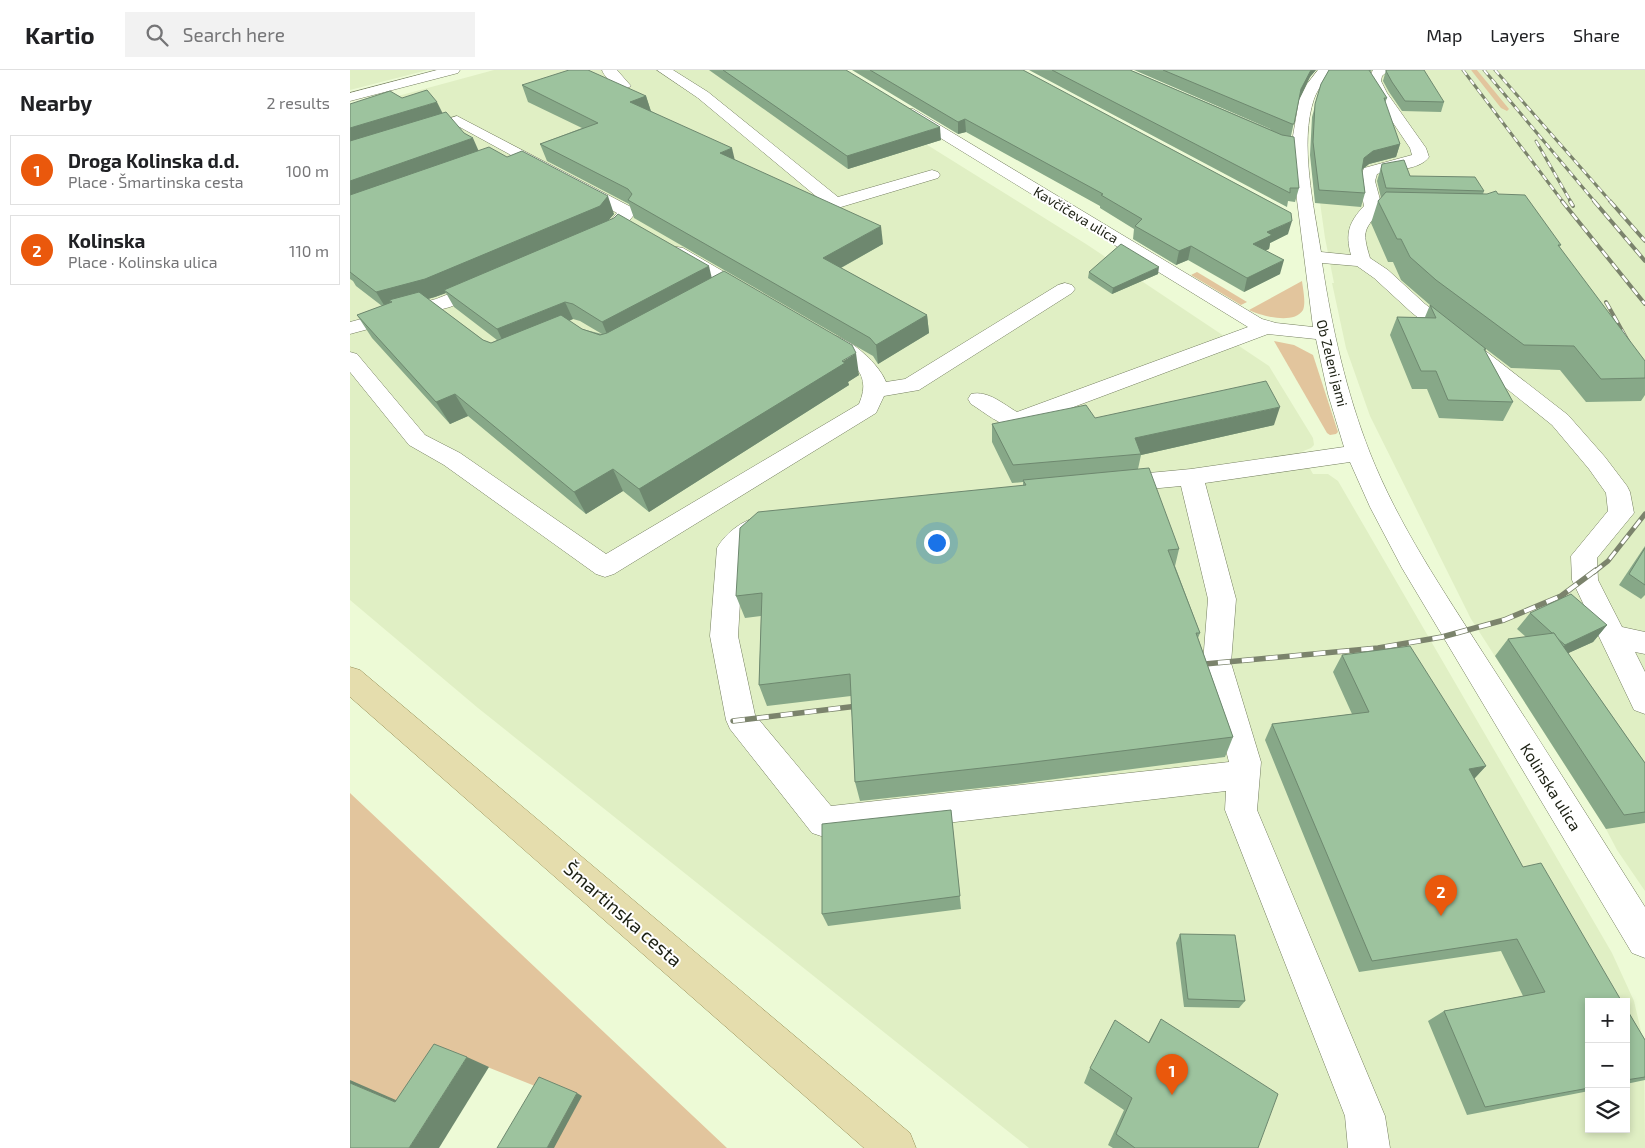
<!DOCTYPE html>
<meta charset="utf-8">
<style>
:root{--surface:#fff;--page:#f2f2f2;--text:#202124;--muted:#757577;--line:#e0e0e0;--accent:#ea580c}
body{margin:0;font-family:"Exo 2",sans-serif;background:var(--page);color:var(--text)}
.controls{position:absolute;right:15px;bottom:15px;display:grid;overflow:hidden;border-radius:0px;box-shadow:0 2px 8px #0003}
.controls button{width:45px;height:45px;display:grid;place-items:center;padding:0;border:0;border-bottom:1px solid var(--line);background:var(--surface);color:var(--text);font:25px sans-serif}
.you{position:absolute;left:586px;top:472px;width:18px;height:18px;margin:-12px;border:4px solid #fff;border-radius:50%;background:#1a73e8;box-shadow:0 0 0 8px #1a73e833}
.badge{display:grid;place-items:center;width:32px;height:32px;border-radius:50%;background:var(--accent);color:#fff;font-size:16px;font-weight:700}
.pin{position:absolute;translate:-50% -41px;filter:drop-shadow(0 1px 2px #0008)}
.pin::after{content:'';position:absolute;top:26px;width:18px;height:15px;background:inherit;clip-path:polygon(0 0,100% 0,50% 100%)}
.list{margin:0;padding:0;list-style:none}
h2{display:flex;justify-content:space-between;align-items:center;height:65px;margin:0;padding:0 20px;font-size:21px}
h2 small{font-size:16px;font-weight:400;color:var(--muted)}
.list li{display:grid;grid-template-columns:32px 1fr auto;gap:15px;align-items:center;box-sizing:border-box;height:70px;margin:0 10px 10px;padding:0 10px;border:1px solid var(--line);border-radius:0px}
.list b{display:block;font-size:19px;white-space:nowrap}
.list p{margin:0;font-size:16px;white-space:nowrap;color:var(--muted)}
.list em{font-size:16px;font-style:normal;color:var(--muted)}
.icon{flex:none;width:28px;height:28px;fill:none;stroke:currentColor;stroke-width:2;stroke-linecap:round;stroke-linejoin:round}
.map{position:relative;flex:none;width:1295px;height:1078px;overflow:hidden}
header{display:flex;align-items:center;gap:30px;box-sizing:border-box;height:70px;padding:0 25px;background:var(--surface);border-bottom:1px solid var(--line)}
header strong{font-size:24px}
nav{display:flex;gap:28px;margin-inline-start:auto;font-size:18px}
.search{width:350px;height:45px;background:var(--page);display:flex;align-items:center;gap:12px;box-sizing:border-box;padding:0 18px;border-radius:0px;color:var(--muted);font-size:19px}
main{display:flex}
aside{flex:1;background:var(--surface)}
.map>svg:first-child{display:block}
.built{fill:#e0efc4;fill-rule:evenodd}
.green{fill:#e2c59d}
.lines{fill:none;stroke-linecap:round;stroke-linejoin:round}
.minor-casing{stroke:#747e5f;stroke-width:1}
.major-casing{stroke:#938c54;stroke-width:1}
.minor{fill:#fff;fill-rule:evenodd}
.major{fill:#e5ddad;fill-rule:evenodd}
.rail-far3-casing{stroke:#7b836c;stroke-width:3}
.rail-far2-casing{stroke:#7b836c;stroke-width:4}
.rail-far1-casing{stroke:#7b836c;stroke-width:5}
.rail-casing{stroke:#7b836c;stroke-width:5.5}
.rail-far3{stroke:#fff;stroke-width:2;stroke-dasharray:6;stroke-linecap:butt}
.rail-far2{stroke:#fff;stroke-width:2.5;stroke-dasharray:8;stroke-linecap:butt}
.rail-far1{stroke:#fff;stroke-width:3;stroke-dasharray:10;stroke-linecap:butt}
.rail{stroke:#fff;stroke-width:4;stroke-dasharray:12;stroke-linecap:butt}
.wall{fill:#87a888;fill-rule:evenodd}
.shaded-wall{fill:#6e886f}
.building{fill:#9dc39e;stroke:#6e886f}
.labels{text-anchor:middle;stroke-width:4;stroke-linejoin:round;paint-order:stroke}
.far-street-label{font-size:14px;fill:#1b1f12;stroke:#fff}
.street-label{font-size:16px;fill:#1b1f12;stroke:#fff}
.near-street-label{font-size:19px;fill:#1b1f12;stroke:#fff}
</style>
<header>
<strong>Kartio</strong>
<div class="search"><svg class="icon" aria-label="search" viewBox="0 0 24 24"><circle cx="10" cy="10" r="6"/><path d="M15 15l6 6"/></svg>Search here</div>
<nav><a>Map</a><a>Layers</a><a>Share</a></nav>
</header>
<main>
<aside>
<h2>Nearby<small>2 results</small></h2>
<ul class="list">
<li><span class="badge">1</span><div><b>Droga Kolinska d.d.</b><p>Place · Šmartinska cesta</p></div><em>100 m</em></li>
<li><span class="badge">2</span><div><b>Kolinska</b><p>Place · Kolinska ulica</p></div><em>110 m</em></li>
</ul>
</aside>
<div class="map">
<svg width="1295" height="1078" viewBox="0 0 1295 1078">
<rect width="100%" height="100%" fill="#edfad6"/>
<g class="built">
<polygon points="0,0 78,0 0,20"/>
<path d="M144,0H457L736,174L919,296L963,368L964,375L961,378L951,382L963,404H978L988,411L1262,883L1284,931L1294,974L1295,1078H679L128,638L0,530V39ZM1239,932H1276V1059H1239Z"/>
<polygon points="993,0 1121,0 1158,39 1127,0 1295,0 1295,821 1267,780 1256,759 1121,549 1020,346 996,278 982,213 984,213 975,168 965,97"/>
</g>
<g class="green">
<polygon points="1121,0 1127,0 1159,39 1157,41 1151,38"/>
<polygon points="847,202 897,232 891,235 841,205"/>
<path d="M952,211C953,219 956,233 953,240C944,255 911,246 899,240Z"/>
<polygon points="924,271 944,275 963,285 988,362 986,364 980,365 977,363"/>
<polygon points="0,723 377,1078 204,1078 185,1016 107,985 46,1078 0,1010"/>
</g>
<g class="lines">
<defs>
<g id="minor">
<polygon points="87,0 110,0 108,3 0,31 0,23"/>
<path d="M252,0H267L281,16L274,20C266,18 254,7 252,0Z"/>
<polygon points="307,0 323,0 358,22 488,127 582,100 588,102 590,105 588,108 491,137 479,137 348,28"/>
<path d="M968,0H982C975,10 968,18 964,29C949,73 964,137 971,182L1001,185C995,163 999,152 1014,136L1009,111L1014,98L1062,85L1060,78L1023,23L1017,11L1023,0H1039L1032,6L1031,11L1037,23L1076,78L1079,87C1069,101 1042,99 1027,104L1025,111L1032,137C1015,161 1011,158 1020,188L1038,200L1075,234L1218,345L1255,387L1277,416L1280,422L1284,443L1247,488L1248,510L1272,557L1295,562V584L1285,582L1295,602V644L1284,640L1222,510L1221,486L1258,441L1256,423L1239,399L1202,355L1061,242L1024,208L1007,196L972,193C982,258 996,322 1020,383C1049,456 1093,520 1135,586C1189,669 1242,753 1295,837V888L1282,883L1052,498L1020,437L1000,392L855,413L886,529L881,593L911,692L907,740L1035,1046L1040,1078H998L995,1046L875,740L876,721L474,767L462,763L380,659L376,650L360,566L367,478C379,457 407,440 431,447L435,453L431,459L414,464L393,482L388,566L405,645L481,736L879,692L853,593L858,529L831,416L767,422L758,420L755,414L758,408L767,406L841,399L994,377L978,324L966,269L918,264L673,356C655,361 636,343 621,334L618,329L621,324C638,320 653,334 667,342L898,257L553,45L551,42L553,39H563L912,249L926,253L963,257L946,122L943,66L949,30L957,14Z"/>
<path d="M107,46L283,138L286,142C275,157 258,177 238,172L235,168L238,164L257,155L267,143L106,55L0,89V79Z"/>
<polygon points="327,177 333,178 407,221 410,225 407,229 400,231 393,229 321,186 318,182 321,178"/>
<polygon points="134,210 141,212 144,216 141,220 100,237 0,264 0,252 86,229"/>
<path d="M715,213L722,215L725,219L722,223L569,320L534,326L526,343L264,504L255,507L246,504L94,395L59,375L0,302V282L7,284L75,365L110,383L256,484L509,334C525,298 493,287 467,272L464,268L467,264C490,258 528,291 536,312L555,309L708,215Z"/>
</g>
<polygon id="major" points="0,597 10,600 560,1063 566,1078 514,1078 0,627"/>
</defs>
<use href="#minor" class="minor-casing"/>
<use href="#major" class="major-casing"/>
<use href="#minor" class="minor"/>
<use href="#major" class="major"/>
<defs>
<g id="rail-far3">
<polyline points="1113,0 1213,132"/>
<polyline points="1134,0 1245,132"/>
<polyline points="1145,0 1261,132"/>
<polyline points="1186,71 1221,132"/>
</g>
<g id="rail-far2">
<polyline points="1212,131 1295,234"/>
<polyline points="1220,131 1223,136"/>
<polyline points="1244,131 1295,191"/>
<polyline points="1260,131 1295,171"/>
<polyline points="1256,232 1279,273"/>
</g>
<polyline id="rail-far1" points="1244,502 1258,491 1295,444"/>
<g id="rail">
<polyline points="844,595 1028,578 1092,567 1154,550 1211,526 1246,500"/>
<polyline points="383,651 516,635"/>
</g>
</defs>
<use href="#rail-far3" class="rail-far3-casing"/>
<use href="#rail-far2" class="rail-far2-casing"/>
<use href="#rail-far1" class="rail-far1-casing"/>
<use href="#rail" class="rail-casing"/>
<use href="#rail-far3" class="rail-far3"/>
<use href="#rail-far2" class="rail-far2"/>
<use href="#rail-far1" class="rail-far1"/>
<use href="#rail" class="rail"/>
</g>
<g class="wall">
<polygon points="359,0 496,0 591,70 498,99"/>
<polygon points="502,0 673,0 938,164 920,173 919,179 915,180 930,204 894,222 838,190 826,195 783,169 784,159 750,138 750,136 616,62 608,64"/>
<polygon points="679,0 780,0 934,65 784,0 966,0 960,7 949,29 941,66 949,118 945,132 938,131 937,137"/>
<polygon points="979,0 1022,0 1020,2 1037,28 1035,33 1050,74 1046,87 1019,94 1012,100 1015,123 1011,137 965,133 960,85 962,47 971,14"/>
<polygon points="1036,0 1094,32 1091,42 1052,41 1039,22 1033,11"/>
<polygon points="172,15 296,26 301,41 385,90 533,174 491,198 577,245 579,263 528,294 523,286 284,148 279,134 197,91 190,74 232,58 178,32"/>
<path d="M52,28L92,43L128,81L264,144L258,151L362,208L509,305L498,312L499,315L299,442L273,421L236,444L118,346L100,354L22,268L7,245L32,236L6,216L3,211L0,209V34ZM96,223L104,237L147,270L141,273L133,270L78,229L85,227ZM223,249L230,251L252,264L232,259L219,251Z"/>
<polygon points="1032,94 1060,106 1134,121 1133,124 1148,124 1211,175 1209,177 1295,308 1295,325 1291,331 1236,332 1210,300 1161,298 1136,279 1135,281 1163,332 1153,351 1089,348 1077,319 1062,319 1040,265 1047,247 1075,247 1080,235 1051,210 1043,192 1038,192 1021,153 1028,131 1031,128 1027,111"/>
<polygon points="739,202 808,204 762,224 738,208"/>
<polygon points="745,348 924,355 791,385 788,399 829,479 825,496 850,563 848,568 883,667 875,687 667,714 510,731 505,712 501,626 417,636 409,615 411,546 395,548 386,526 673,416 673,412 662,413 642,372 642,354"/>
<polygon points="1295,476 1295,525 1291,529 1269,515"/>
<polygon points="1180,543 1257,555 1243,572 1218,583 1295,693 1295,753 1256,759 1145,586 1158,569 1176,567 1167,559"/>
<polygon points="992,585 1136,696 1124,709 1239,932 1239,1021 1117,1045 1078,951 1094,941 1173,926 1151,881 1009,902 915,670 922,654 1002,644 983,602"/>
<polygon points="601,740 611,839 478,856 472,844"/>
<polygon points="830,864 895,931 889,938 834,937 826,873"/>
<polygon points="1276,938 1295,970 1295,1010 1276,1014"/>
<polygon points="811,949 908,1078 763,1078 758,1075 774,1040 734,1013 740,998 798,973"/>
</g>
<g class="shaded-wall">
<polygon points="961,0 966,0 960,7 948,32 951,19"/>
<polygon points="296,26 301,42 280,32"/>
<polygon points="87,32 95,48 0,77 0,58"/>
<polygon points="615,49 616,62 608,64 608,52"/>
<polygon points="590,57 591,70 498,99 497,86"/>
<polygon points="123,68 130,84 0,132 0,111"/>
<polygon points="1050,74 1046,87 1019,94 1010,101 1014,88 1023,81"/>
<polygon points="382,78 386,95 370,83"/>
<polygon points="258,126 264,144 256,153 94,220 96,223 85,227 45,238 42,232 39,230 44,238 37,240 26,222"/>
<polygon points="942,151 938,164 920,173 919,179 900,188 903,174 917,162"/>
<polygon points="531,156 533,174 476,206 473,188"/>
<polygon points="841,176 838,190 826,195 829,181"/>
<polygon points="934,190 930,204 894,222 897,208"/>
<polygon points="359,196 363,213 259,269 252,252"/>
<polygon points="809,197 808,204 762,224 763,218"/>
<polygon points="215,232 223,249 155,276 147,259"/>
<polygon points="577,245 579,263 528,294 526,275"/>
<polygon points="506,283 509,305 498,312 499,315 299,442 289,419"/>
<polygon points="105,324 118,346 100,354 86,332"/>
<polygon points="930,337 924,355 791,385 785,368"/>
<polygon points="263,399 273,421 236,444 224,422"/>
<polygon points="1257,555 1243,572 1201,591 1215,575"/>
<polygon points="1136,696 1122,711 1119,699"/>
<polygon points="117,987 139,997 89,1078 59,1078"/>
<polygon points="0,1010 71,1041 45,1032 0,1013"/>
<polygon points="227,1023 232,1026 204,1078 197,1078"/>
</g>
<g class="building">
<polygon points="219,0 238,0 296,26 280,32 382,78 370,83 531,156 473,188 577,245 526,275 520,268 278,130 282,124 278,119 190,74 248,53 172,15"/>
<polygon points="373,0 496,0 590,57 497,86"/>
<polygon points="520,0 673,0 941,143 942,151 917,162 922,165 903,174 934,190 897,208 841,176 829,181 785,156 792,149 751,125 753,124 615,49 608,52"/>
<polygon points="702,0 780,0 932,65 944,67 949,118 940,118 940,123"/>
<polygon points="813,0 961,0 951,19 944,54 942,54"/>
<polygon points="979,0 1019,0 1037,28 1034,28 1050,74 1023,81 1014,88 1012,100 1015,123 969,120 963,72 965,34 971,14"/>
<polygon points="1036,0 1074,0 1094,32 1055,31 1042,12 1036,1"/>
<polygon points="77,20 87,32 0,58 0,34 40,21 52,28"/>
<polygon points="96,42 114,63 123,68 0,111 0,71"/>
<polygon points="139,77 157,87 172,81 258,126 250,136 75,209 26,222 0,202 0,125"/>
<polygon points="1054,90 1060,106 1125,107 1134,121 1036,118 1031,99 1032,94"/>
<polygon points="1146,121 1148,124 1175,125 1211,175 1208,175 1295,291 1295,308 1251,309 1224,276 1174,275 1086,210 1060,187 1051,169 1047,169 1028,131 1036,122 1137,124"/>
<polygon points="268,144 359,196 252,252 223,234 215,232 147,259 94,220 264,148"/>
<polygon points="771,174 809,197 763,218 739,202"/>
<polygon points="374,201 502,275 506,283 492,291 495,293 289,419 263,399 224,422 105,324 86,332 7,245 42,232 39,230 69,222 133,270 141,273 211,245 232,259 250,265 257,263"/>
<polygon points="1080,235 1136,279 1134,279 1163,332 1098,330 1086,301 1071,301 1047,247 1086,248"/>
<polygon points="916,311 930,337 785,368 791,384 663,395 642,354 736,335 745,348"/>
<polygon points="799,398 829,479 818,480 850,563 846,563 883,667 668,694 505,712 500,604 409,615 412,523 386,526 390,458 408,442 676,415 673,410"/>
<polygon points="1295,478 1295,515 1279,504"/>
<polygon points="1221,524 1257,555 1215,575 1207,568 1204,563 1202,563 1180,543"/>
<polygon points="1204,563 1295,693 1295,742 1274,745 1158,569"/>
<polygon points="1060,576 1136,696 1119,699 1173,797 1191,793 1272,932 1239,932 1239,1018 1135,1037 1094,941 1195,922 1167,869 1022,891 922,654 1019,642 992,585"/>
<polygon points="601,740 610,826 472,844 472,754"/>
<polygon points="830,864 885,865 895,931 838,929"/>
<polygon points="1276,938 1295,970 1295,1007 1276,1010"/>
<polygon points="811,949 928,1024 908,1078 785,1078 766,1064 782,1028 740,998 765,950 799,973"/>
<polygon points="84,974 117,987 59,1078 0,1078 0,1013 45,1032"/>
<polygon points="189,1007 227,1023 197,1078 147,1078"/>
</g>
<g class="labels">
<g class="far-street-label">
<text transform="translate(726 145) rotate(31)" y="5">Kavčičeva ulica</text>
<text transform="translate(982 293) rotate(76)" y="5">Ob Zeleni jami</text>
</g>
<g class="street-label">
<text transform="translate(1201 717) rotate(58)" y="6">Kolinska ulica</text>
</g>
<g class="near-street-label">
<text transform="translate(273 844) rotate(41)" y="7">Šmartinska cesta</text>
</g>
</g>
</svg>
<div class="controls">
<button>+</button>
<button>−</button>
<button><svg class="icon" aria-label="layers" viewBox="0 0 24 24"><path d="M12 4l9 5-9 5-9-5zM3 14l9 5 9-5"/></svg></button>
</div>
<div class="you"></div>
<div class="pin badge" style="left:822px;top:1025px">1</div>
<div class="pin badge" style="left:1091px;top:846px">2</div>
</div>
</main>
